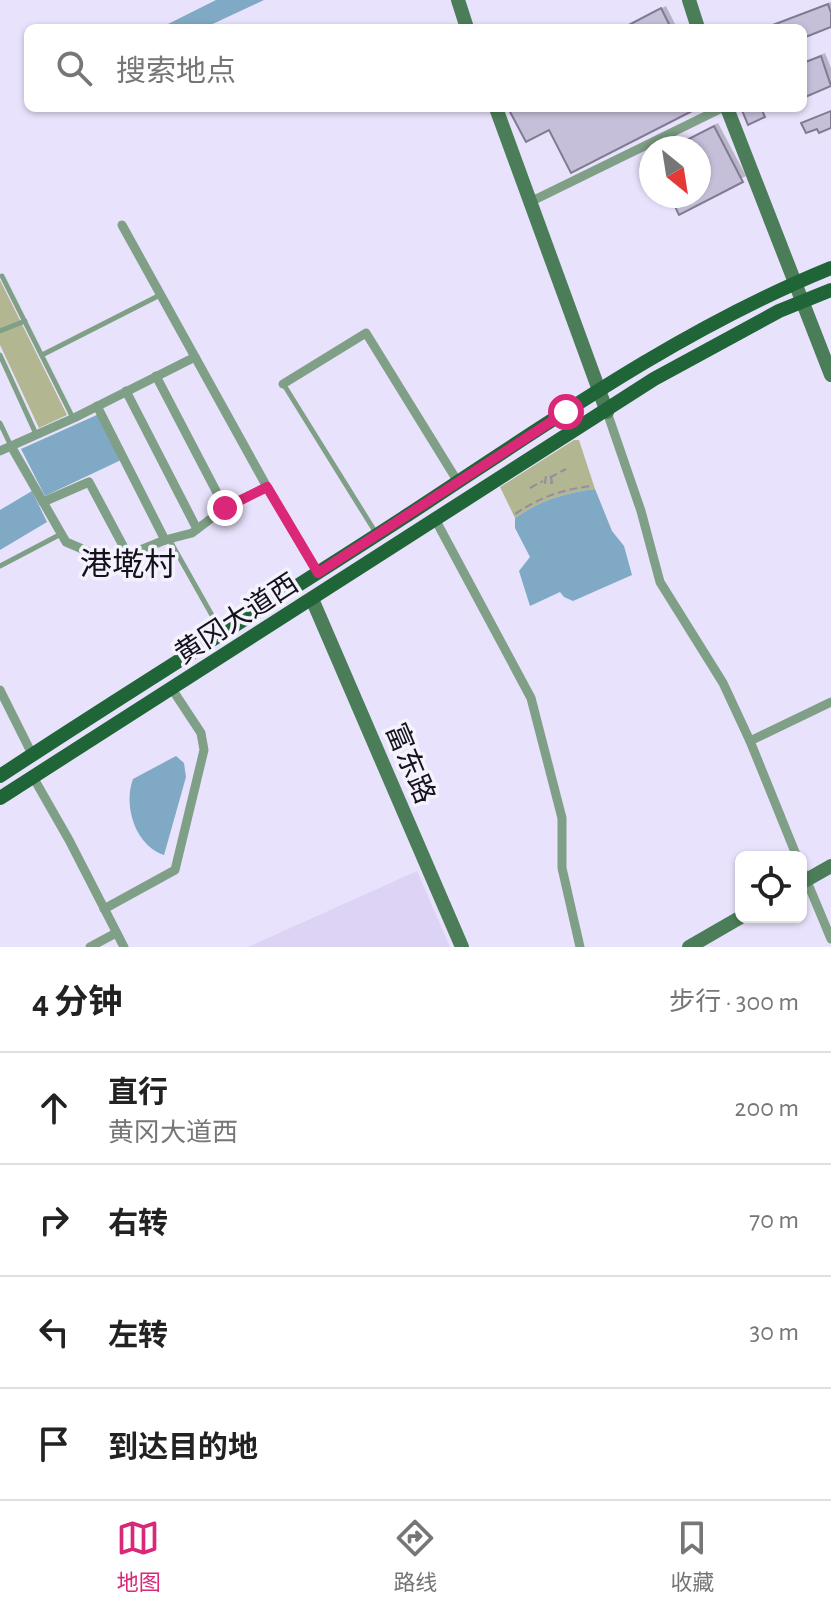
<!DOCTYPE html>
<html lang="zh">
<meta charset="utf-8">
<style>
:root{--surface:#fff;--page:#f2f2f2;--text:#222;--muted:#767676;--line:#e0e0e0;--accent:#db2777}
body{margin:0;font-family:"Alegreya Sans","Noto Sans SC",sans-serif;background:var(--page);color:var(--text)}
.controls{position:absolute;right:24px;bottom:24px;display:grid;overflow:hidden;border-radius:12px;box-shadow:0 2px 6px #0004}
.controls button{width:72px;height:72px;display:grid;place-items:center;padding:0;border:0;border-bottom:2px solid var(--line);background:var(--surface);color:var(--text);font:40px sans-serif}
.compass{position:absolute;left:639px;top:136px;width:72px;height:72px;border-radius:50%;background:var(--surface);box-shadow:0 2px 6px #0004;rotate:150deg}
.stop{position:absolute;width:24px;height:24px;margin:-18px;border:6px solid #db2777;border-radius:50%;background:#fff}
.stop.end{background:#db2777;border-color:#fff;box-shadow:0 2px 8px #0008}
.list{margin:0;padding:0;list-style:none}
h2{display:flex;justify-content:space-between;align-items:center;height:104px;margin:0;padding:0 32px;font-size:34px}
h2 small{font-size:26px;font-weight:400;color:var(--muted)}
.list li{display:grid;grid-template-columns:52px 1fr auto;gap:24px;align-items:center;box-sizing:border-box;height:112px;padding:0 32px;border-top:2px solid var(--line)}
.list b{display:block;font-size:30px;white-space:nowrap}
.list p{margin:0;font-size:26px;white-space:nowrap;color:var(--muted)}
.list em{font-size:26px;font-style:normal;color:var(--muted)}
.icon{flex:none;width:44px;height:44px;fill:none;stroke:currentColor;stroke-width:2;stroke-linecap:round;stroke-linejoin:round}
.map{position:relative;flex:none;width:831px;height:947px;overflow:hidden}
.search{position:absolute;background:var(--surface);box-shadow:0 2px 6px #0004;left:24px;right:24px;top:24px;height:88px;display:flex;align-items:center;gap:20px;box-sizing:border-box;padding:0 28px;border-radius:12px;color:var(--muted);font-size:30px}
.sheet{height:552px;background:var(--surface)}
nav{display:flex;justify-content:space-around;align-items:center;box-sizing:border-box;height:112px;border-top:2px solid var(--line);background:var(--surface);font-size:22px;color:var(--muted)}
nav a{display:grid;justify-items:center;gap:4px}
nav .on{color:var(--accent)}
.map>svg:first-child{display:block}
.built{fill:#ddd4f5}
.green{fill:#b2b792}
.water{fill:#7fa9c4}
.shadow{fill:#0003}
.building{fill:#c6bfd9;stroke:#817b92;stroke-width:2}
.lines{fill:none;stroke-linecap:round;stroke-linejoin:round}
.path{stroke:#938da1;stroke-width:2;stroke-dasharray:8 4;stroke-linecap:butt}
.lane{stroke:#7fa086;stroke-width:5}
.street{stroke:#7fa086;stroke-width:9}
.secondary{stroke:#4b7e58;stroke-width:14}
.primary{stroke:#1f6537;stroke-width:14}
.route{stroke:#db2777;stroke-width:10}
.labels{text-anchor:middle;stroke-width:7;stroke-linejoin:round;paint-order:stroke}
.street-label{font-size:28px;fill:#15121b;stroke:#f4f2fc}
.quarter-label{font-size:32px;fill:#15121b;stroke:#f4f2fc}
</style>
<div class="map">
<svg width="831" height="947" viewBox="0 0 831 947">
<rect width="100%" height="100%" fill="#e9e2fc"/>
<polygon class="built" points="417,871 450,947 248,947"/>
<g class="green">
<polygon points="0,280 67,415 39,428 0,345"/>
<path d="M574,440H579L595,489C564,493 541,500 515,518L500,487Z"/>
</g>
<g class="water">
<polygon points="216,0 264,0 204,28 160,28"/>
<polygon points="99,414 121,460 45,496 21,449"/>
<path d="M595,489L612,531L624,546L632,575L573,601L564,597L560,592L530,606L519,571L530,557L515,528V518C541,500 564,493 595,489Z"/>
<polygon points="32,491 47,522 0,550 0,510"/>
<path d="M176,756L184,763L186,777L164,855C135,846 123,805 133,779Z"/>
</g>
<g class="shadow">
<polygon points="831,2 831,25 803,36 803,28 762,28"/>
<polygon points="666,6 677,28 622,28"/>
<polygon points="825,53 831,68 831,84 803,96 803,62"/>
<polygon points="718,123 746,176 680,212 672,196 699,196 699,148 671,148"/>
</g>
<g class="building">
<polygon points="828,4 831,13 831,27 803,38 803,28 765,28"/>
<polygon points="661,8 671,28 623,28"/>
<polygon points="821,56 831,86 803,98 803,63"/>
<polygon points="508,108 698,108 571,173 549,130 526,142"/>
<polygon points="741,108 761,108 765,117 748,125"/>
<polygon points="831,111 831,128 819,133 817,129 806,133 801,123"/>
<polygon points="714,126 743,182 679,215 670,196 699,196 699,148 671,148"/>
</g>
<g class="lines">
<g class="path">
<polyline points="551,477 552,483 545,483 546,476 551,477 566,469"/>
<polyline points="530,488 543,481"/>
<path d="M515,514C538,498 563,489 592,486"/>
</g>
<g class="lane">
<polyline points="2,276 73,418"/>
<polyline points="0,331 25,321"/>
<polyline points="0,355 36,434"/>
<polyline points="42,355 160,295"/>
<polyline points="284,385 376,533"/>
<polyline points="0,423 11,446"/>
<polyline points="169,539 222,633"/>
<polyline points="0,566 61,534"/>
</g>
<g class="street">
<polyline points="530,202 722,108"/>
<polyline points="122,225 267,487 318,573"/>
<polyline points="156,376 225,508"/>
<polyline points="283,384 366,333 458,482"/>
<polyline points="126,391 197,529"/>
<polyline points="97,406 165,540"/>
<polyline points="607,412 641,511 660,582 723,683 750,741 797,857"/>
<polyline points="11,446 66,542 101,557 128,555 165,540 192,533 225,508 267,487"/>
<polyline points="0,451 74,418 195,357"/>
<polyline points="43,502 89,482 128,555"/>
<polyline points="435,519 531,698 562,818 562,868 580,947"/>
<polyline points="0,690 32,754"/>
<polyline points="750,741 831,702"/>
<polyline points="33,777 69,840 124,947"/>
<polyline points="801,867 831,939"/>
<polyline points="104,909 175,870 204,750 201,733 172,689"/>
<polyline points="90,947 116,933"/>
</g>
<g class="secondary">
<polyline points="458,0 467,28"/>
<polyline points="689,0 698,28"/>
<polyline points="496,108 607,412"/>
<polyline points="727,108 831,375"/>
<polyline points="312,599 462,947"/>
<polyline points="801,883 831,866"/>
<polyline points="689,947 741,917"/>
</g>
<g class="primary">
<path d="M0,776C133,688 269,605 403,518C541,428 678,330 831,268"/>
<polyline points="0,798 654,379 779,311 831,290"/>
</g>
</g>
<g class="lines">
<polyline class="route" points="225,508 267,487 318,573 566,412"/>
</g>
<g class="labels">
<g class="street-label">
<text transform="translate(236 618) rotate(-33)" y="10">黄冈大道西</text>
<text transform="translate(411 763) rotate(67)" y="10">富东路</text>
</g>
<g class="quarter-label">
<text x="128" y="575">港墘村</text>
</g>
</g>
</svg>
<div class="controls">
<button><svg class="icon" aria-label="locate" viewBox="0 0 24 24"><circle cx="12" cy="12" r="6"/><path d="M12 2v4M12 18v4M2 12h4M18 12h4"/></svg></button>
</div>
<svg class="compass" viewBox="-18 -18 36 36"><path d="M0-13l5 13h-10z" fill="#e53935"/><path d="M0 13l5-13h-10z" fill="#767676"/></svg>
<div class="stop" style="left:566px;top:412px"></div>
<div class="stop end" style="left:225px;top:508px"></div>
<div class="search"><svg class="icon" aria-label="search" viewBox="0 0 24 24"><circle cx="10" cy="10" r="6"/><path d="M15 15l6 6"/></svg>搜索地点</div>
</div>
<section class="sheet">
<h2>4 分钟<small>步行 · 300 m</small></h2>
<ul class="list">
<li><svg class="icon" aria-label="ahead" viewBox="0 0 24 24"><path d="M12 20V5M6 11l6-6 6 6"/></svg><div><b>直行</b><p>黄冈大道西</p></div><em>200 m</em></li>
<li><svg class="icon" aria-label="right" viewBox="0 0 24 24"><path d="M7 20v-9h11M14 6l5 5-5 5"/></svg><div><b>右转</b></div><em>70 m</em></li>
<li><svg class="icon" aria-label="left" viewBox="0 0 24 24"><path d="M17 20v-9H6M10 6l-5 5 5 5"/></svg><div><b>左转</b></div><em>30 m</em></li>
<li><svg class="icon" aria-label="arrive" viewBox="0 0 24 24"><path d="M6 21V4h12l-3 4 3 4H6"/></svg><div><b>到达目的地</b></div></li>
</ul>
</section>
<nav>
<a class="on"><svg class="icon" aria-label="map" viewBox="0 0 24 24"><path d="M3 6l6-2 6 2 6-2v14l-6 2-6-2-6 2zM9 4v14M15 6v14"/></svg>地图</a>
<a><svg class="icon" aria-label="directions" viewBox="0 0 24 24"><path d="M12 3l9 9-9 9-9-9zM9 14v-3h6M13 9l2 2-2 2"/></svg>路线</a>
<a><svg class="icon" aria-label="saved" viewBox="0 0 24 24"><path d="M7 4h10v16l-5-4-5 4z"/></svg>收藏</a>
</nav>
